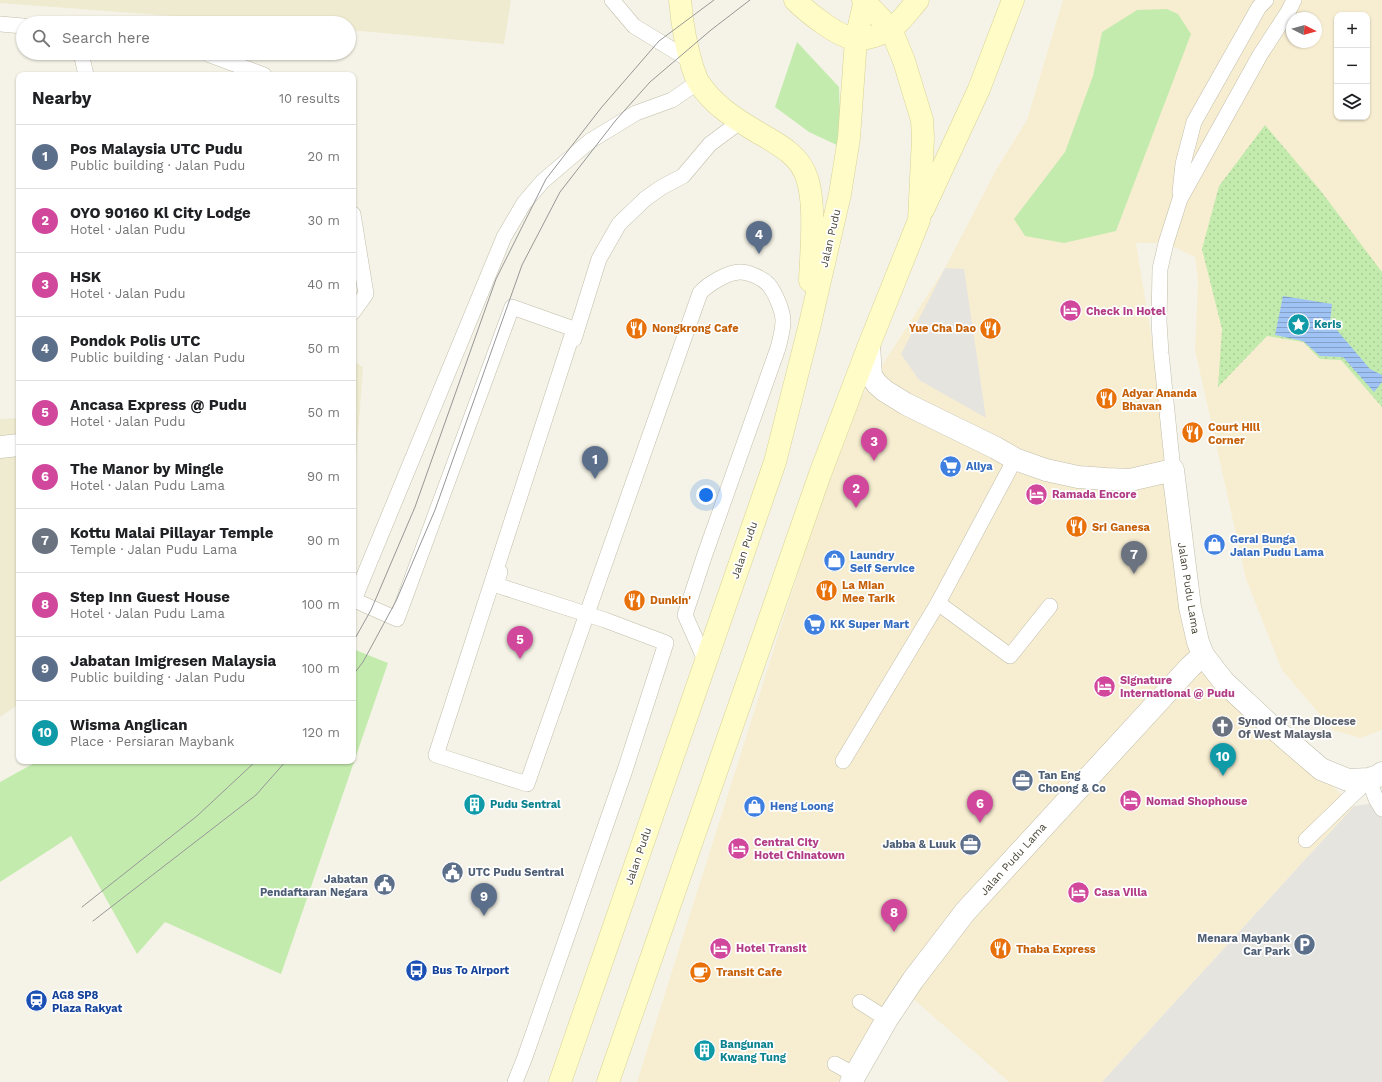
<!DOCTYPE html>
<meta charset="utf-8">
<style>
:root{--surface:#fff;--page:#f2f2f2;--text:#202124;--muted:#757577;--line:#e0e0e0;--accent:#843e1d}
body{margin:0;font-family:"Work Sans",sans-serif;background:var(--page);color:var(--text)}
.controls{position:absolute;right:12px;top:12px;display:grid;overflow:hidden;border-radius:8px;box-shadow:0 1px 3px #0004}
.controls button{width:36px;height:36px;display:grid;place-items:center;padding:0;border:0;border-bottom:1px solid var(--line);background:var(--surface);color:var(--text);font:20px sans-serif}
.compass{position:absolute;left:1286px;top:12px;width:36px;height:36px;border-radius:50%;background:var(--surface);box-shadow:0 1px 3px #0004;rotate:96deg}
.you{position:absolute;left:706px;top:495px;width:14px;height:14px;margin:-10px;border:3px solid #fff;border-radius:50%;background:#1a73e8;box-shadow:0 0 0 6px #1a73e833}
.badge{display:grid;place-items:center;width:26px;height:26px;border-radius:50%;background:var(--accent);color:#fff;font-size:13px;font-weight:700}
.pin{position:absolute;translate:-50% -33px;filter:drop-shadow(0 1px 2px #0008)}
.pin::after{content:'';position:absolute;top:21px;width:14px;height:12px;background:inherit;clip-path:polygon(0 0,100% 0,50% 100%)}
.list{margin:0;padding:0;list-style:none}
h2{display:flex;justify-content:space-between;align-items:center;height:52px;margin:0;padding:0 16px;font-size:17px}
h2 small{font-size:13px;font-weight:400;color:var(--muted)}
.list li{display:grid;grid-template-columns:26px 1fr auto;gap:12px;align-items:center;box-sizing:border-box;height:64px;padding:0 16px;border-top:1px solid var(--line)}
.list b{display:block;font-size:15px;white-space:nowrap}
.list p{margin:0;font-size:13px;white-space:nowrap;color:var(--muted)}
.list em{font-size:13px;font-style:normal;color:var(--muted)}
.icon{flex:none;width:22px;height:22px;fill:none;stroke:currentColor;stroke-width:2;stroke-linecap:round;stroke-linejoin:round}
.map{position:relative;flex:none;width:1382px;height:1082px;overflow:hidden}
.search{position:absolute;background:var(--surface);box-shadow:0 1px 3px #0004;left:16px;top:16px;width:340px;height:44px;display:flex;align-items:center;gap:10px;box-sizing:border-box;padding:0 14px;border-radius:22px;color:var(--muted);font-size:15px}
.panel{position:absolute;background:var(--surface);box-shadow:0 1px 3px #0004;left:16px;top:72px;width:340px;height:692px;border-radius:8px}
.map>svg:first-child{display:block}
.commercial{fill:#f7eed2;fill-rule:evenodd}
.education{fill:#efebd1}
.grass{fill:#c4ebae}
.garden{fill:url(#garden-dots)}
.parking{fill:#e6e4df}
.water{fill:url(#water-rules)}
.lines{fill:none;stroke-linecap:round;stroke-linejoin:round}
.service-casing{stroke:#c1bda9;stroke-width:16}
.minor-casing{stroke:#c1bda9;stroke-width:23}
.secondary-casing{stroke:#d7d295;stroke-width:23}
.service{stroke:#fff;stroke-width:15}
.minor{stroke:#fff;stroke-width:22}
.secondary{stroke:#fffcc7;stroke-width:22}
.tram{stroke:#979797;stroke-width:1}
.labels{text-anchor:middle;stroke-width:3.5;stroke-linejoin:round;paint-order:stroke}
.street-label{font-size:11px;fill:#484436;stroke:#fff}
.hotel-label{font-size:11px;font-weight:bold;fill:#b23c85;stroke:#fff;text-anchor:start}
.culture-label{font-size:11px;font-weight:bold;fill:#0d838f;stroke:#fff;text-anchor:start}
.food-label{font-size:11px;font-weight:bold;fill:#c56008;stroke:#fff;text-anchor:start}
.shop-label{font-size:11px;font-weight:bold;fill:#366cbe;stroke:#fff;text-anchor:start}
.worship-label{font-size:11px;font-weight:bold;fill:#5b616d;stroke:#fff;text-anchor:start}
.service-label{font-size:11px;font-weight:bold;fill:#4e5e75;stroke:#fff;text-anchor:end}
.transit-label{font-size:11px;font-weight:bold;fill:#164399;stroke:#fff;text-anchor:start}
</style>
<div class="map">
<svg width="1382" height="1082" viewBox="0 0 1382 1082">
<defs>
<pattern id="garden-dots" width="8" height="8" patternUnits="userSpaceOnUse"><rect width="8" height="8" fill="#c4ebae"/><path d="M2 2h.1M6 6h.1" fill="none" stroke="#aacb96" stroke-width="1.8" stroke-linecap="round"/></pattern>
<pattern id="water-rules" width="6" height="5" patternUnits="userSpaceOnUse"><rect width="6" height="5" fill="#a0c3f5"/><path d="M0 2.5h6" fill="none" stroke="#84a0c7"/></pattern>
</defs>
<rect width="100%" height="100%" fill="#f5f3e7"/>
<path class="commercial" d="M1063,0H1382V730L1360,738L1333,730L1282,670L1246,579L1195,350L1198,281L1195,257L1166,243H1136L1173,471L1216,679L1354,806L1102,1082H1009L896,984L838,1082H637L846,421L945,268L997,168L1027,120ZM1337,15H1367V117H1337ZM1292,18H1316V42H1292Z"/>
<g class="education">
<polygon points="0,0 511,0 504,44 349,30 349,23 265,23 0,3"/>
<polygon points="353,361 363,367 353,502"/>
<polygon points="19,418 19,704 0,717 0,419"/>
</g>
<g class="grass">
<polygon points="1167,9 1178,14 1191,34 1116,231 1064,243 1025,236 1014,219 1065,152 1093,76 1102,32 1137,10"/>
<polygon points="797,42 839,87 841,147 809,132 775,107"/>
<polygon points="353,649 388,663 281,974 165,922 137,954 71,836 0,882 0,782 38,761 353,761"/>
</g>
<polygon class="garden" points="1265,125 1320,190 1382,272 1382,407 1341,360 1320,359 1303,342 1267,336 1218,387 1222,329 1202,249 1219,186"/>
<g class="parking">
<polygon points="945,268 964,269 986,418 919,380 901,354"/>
<polygon points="1382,802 1382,1082 1102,1082 1354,806"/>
</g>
<polygon class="water" points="1283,296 1332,304 1330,322 1370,369 1382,375 1382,382 1374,392 1343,357 1320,356 1303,341 1275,335"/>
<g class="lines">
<defs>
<g id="service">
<polyline points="612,0 634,26 691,61"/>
<polyline points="0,24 23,26"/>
<polyline points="81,53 86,75"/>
<polyline points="210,55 264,75"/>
<path d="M698,82L672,100L636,113L590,141L543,181L524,203L504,237L354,600L397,619L512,307L574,329L436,755L527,784L700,293C708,284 728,272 740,272C749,272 762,278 768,284C775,292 783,311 783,321C783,330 780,340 778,348L704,557L685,615L705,660"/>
<polyline points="1180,192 1183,164 1194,122 1259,7 1266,0"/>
<polyline points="353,214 366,294 353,312"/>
<polyline points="574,339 599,259 619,224 645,199 662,187 683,176 710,144 741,121"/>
<polyline points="1173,470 1161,353 1159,322 1160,269 1166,243 1180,199 1260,55 1288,12 1294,0"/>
<polyline points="500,572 496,585 605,620 666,643 625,770 525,1057 515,1082"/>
<polyline points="938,603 1010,656 1050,606"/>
<polyline points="843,761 938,603 1015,459"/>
<polyline points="1306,840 1369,779 1376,799 1382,809"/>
<polyline points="860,1002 887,1019"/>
<polyline points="835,1064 855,1075"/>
</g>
<g id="minor">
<polyline points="0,447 19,445"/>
<polyline points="1203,655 1224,682 1270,725 1321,769 1348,780 1369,779 1378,776 1382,773"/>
<polyline points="851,1082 887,1019 913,980 965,912 1190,667 1203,655 1198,642 1190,607 1173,470 1130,480 1106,479 1078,477 1046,470 1015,459 996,448 906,404 885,391 877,384 871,376 869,345"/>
</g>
<g id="secondary">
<path d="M680,0C682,23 686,47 693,69C695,73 696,79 699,83C713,105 737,120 759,133C778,144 800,155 807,178C816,205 811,251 810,281"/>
<path d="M795,0C807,12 839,38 856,39C865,40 883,34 891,29C901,22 910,9 918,0"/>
<polyline points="923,210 979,89 1013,0"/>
<polyline points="560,1082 775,462 809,328 840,194 849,138 856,39 865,0"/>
<polyline points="608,1082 820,474 869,345 919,220 923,138 922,120 904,61 891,29 863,0"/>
</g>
</defs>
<use href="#service" class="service-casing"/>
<use href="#minor" class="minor-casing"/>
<use href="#secondary" class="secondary-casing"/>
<use href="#service" class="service"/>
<use href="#minor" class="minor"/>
<use href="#secondary" class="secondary"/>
<g class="tram">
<polyline points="353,642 371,610 415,507 496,279 546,179 601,108 659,41 714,0"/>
<polyline points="353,675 363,662 396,601 435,510 522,265 560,192 616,120 650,82 711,30 750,0"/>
<polyline points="82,907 197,816 256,761"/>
<polyline points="93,921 256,795 286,761"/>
</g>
</g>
<defs>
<symbol id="hotel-disc" viewBox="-11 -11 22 22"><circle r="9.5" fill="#d1479c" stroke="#fff"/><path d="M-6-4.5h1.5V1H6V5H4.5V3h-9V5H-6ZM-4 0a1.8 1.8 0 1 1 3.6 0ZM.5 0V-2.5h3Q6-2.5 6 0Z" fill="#fff"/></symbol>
<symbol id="sight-disc" viewBox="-11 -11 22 22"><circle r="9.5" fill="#0f9aa8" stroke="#fff"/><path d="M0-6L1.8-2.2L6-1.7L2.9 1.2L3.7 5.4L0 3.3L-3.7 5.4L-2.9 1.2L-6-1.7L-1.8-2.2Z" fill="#fff"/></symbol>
<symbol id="restaurant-disc" viewBox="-11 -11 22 22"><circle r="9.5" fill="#e8710a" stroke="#fff"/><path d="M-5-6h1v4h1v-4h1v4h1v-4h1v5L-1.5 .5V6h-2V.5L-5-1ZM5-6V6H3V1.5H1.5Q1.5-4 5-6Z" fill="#fff"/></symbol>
<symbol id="supermarket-disc" viewBox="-11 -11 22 22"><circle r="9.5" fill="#3f7fe0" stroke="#fff"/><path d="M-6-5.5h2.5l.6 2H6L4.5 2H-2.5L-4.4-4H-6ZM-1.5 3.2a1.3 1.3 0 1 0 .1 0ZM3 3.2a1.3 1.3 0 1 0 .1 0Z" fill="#fff"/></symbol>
<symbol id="shop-disc" viewBox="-11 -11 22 22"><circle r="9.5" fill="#3f7fe0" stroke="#fff"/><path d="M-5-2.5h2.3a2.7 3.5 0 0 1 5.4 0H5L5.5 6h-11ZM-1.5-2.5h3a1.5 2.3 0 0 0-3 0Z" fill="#fff"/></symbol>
<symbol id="church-disc" viewBox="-11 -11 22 22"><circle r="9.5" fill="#6b7280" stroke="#fff"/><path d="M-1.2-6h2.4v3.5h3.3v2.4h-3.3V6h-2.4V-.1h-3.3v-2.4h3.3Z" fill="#fff"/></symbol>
<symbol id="office-disc" viewBox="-11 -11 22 22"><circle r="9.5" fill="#5c6f8a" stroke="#fff"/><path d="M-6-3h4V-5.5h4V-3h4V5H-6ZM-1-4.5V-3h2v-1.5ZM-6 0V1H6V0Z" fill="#fff"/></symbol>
<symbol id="building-disc" viewBox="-11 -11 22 22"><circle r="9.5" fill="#0f9aa8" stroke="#fff"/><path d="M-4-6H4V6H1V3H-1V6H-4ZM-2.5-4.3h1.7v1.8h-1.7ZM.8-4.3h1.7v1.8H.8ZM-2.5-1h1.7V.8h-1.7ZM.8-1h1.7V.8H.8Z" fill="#fff"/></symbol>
<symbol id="civic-disc" viewBox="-11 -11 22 22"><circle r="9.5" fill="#5c6f8a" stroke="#fff"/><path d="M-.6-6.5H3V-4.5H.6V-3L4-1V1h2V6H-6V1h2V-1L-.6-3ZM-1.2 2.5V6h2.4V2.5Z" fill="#fff"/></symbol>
<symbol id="parking-disc" viewBox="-11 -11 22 22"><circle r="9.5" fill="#5c6f8a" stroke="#fff"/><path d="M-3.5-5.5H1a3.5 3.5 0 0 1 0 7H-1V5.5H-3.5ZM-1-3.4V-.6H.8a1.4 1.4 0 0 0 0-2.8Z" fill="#fff"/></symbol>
<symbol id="bus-disc" viewBox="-11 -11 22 22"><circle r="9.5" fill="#1a4fb4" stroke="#fff"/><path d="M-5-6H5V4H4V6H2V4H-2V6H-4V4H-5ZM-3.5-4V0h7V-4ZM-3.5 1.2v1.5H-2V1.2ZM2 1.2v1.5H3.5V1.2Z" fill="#fff"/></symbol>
<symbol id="cafe-disc" viewBox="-11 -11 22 22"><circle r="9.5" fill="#e8710a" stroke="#fff"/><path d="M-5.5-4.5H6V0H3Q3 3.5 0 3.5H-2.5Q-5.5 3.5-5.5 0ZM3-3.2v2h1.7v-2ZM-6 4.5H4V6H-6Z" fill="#fff"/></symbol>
<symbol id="station-disc" viewBox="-11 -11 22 22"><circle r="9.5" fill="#1a4fb4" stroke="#fff"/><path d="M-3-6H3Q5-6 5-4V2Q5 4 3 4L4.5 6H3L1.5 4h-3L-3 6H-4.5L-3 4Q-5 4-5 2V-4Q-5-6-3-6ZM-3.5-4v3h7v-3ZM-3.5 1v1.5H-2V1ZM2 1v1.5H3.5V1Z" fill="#fff"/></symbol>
</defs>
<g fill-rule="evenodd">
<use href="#hotel-disc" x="1058" y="298" width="25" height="25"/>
<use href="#sight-disc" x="1286" y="312" width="25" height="25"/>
<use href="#restaurant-disc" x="624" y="316" width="25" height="25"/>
<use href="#restaurant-disc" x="978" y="316" width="25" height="25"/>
<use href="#restaurant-disc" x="1094" y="386" width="25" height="25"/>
<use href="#restaurant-disc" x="1180" y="420" width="25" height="25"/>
<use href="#supermarket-disc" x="938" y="454" width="25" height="25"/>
<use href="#hotel-disc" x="1024" y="482" width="25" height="25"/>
<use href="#restaurant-disc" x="1064" y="514" width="25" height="25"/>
<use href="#shop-disc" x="1202" y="532" width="25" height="25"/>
<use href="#shop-disc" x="822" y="548" width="25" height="25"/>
<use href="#restaurant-disc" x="814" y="578" width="25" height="25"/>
<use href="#restaurant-disc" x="622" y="588" width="25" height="25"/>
<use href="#supermarket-disc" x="802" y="612" width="25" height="25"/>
<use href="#hotel-disc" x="1092" y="674" width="25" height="25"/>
<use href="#church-disc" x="1210" y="714" width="25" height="25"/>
<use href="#office-disc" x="1010" y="768" width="25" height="25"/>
<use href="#hotel-disc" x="1118" y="788" width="25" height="25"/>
<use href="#building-disc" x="462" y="792" width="25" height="25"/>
<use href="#shop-disc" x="742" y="794" width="25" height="25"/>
<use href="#office-disc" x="958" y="832" width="25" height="25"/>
<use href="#hotel-disc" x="726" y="836" width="25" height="25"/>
<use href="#civic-disc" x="440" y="860" width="25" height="25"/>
<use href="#civic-disc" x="372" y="872" width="25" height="25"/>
<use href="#hotel-disc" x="1066" y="880" width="25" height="25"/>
<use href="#parking-disc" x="1292" y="932" width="25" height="25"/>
<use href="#hotel-disc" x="708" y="936" width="25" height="25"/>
<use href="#restaurant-disc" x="988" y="936" width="25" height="25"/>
<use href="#bus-disc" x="404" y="958" width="25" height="25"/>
<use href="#cafe-disc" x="688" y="960" width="25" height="25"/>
<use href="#station-disc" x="24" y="988" width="25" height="25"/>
<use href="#building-disc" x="692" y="1038" width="25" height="25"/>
</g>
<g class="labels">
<g class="street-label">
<text transform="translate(830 238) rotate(-77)" y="4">Jalan Pudu</text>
<text transform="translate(744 550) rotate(-71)" y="4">Jalan Pudu</text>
<text transform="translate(1189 588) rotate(81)" y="4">Jalan Pudu Lama</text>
<text transform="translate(638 856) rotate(-71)" y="4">Jalan Pudu</text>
<text transform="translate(1013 859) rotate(-48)" y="4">Jalan Pudu Lama</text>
</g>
<g class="hotel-label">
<text x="1086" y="315">Check In Hotel</text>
<text x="1052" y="498">Ramada Encore</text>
<text x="1120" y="684">Signature<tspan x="1120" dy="13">International @ Pudu</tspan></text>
<text x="1146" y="805">Nomad Shophouse</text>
<text x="754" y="846">Central City<tspan x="754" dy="13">Hotel Chinatown</tspan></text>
<text x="1094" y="896">Casa Villa</text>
<text x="736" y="952">Hotel Transit</text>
</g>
<g class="culture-label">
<text x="1314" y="328">Keris</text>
<text x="490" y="808">Pudu Sentral</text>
<text x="720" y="1048">Bangunan<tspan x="720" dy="13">Kwang Tung</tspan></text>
</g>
<g class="food-label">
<text x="652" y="332">Nongkrong Cafe</text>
<text x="976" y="332" text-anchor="end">Yue Cha Dao</text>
<text x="1122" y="397">Adyar Ananda<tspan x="1122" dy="13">Bhavan</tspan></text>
<text x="1208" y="431">Court Hill<tspan x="1208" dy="13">Corner</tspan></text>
<text x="1092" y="531">Sri Ganesa</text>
<text x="842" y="589">La Mian<tspan x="842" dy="13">Mee Tarik</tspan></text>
<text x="650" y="604">Dunkin'</text>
<text x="1016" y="953">Thaba Express</text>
<text x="716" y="976">Transit Cafe</text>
</g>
<g class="shop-label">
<text x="966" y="470">Aliya</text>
<text x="1230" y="543">Gerai Bunga<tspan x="1230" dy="13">Jalan Pudu Lama</tspan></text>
<text x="850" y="559">Laundry<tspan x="850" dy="13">Self Service</tspan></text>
<text x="830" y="628">KK Super Mart</text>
<text x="770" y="810">Heng Loong</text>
</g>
<g class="worship-label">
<text x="1238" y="725">Synod Of The Diocese<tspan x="1238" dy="13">Of West Malaysia</tspan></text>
</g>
<g class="service-label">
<text x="1038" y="779" text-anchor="start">Tan Eng<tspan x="1038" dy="13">Choong &amp; Co</tspan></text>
<text x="956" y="848">Jabba &amp; Luuk</text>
<text x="468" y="876" text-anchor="start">UTC Pudu Sentral</text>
<text x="368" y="883">Jabatan<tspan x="368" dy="13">Pendaftaran Negara</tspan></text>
<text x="1290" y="942">Menara Maybank<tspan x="1290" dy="13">Car Park</tspan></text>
</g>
<g class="transit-label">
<text x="432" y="974">Bus To Airport</text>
<text x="52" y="999">AG8 SP8<tspan x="52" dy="13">Plaza Rakyat</tspan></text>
</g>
</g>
</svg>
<div class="controls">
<button>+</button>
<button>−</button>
<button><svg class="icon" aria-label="layers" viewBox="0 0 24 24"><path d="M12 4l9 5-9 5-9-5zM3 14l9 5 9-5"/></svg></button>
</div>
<svg class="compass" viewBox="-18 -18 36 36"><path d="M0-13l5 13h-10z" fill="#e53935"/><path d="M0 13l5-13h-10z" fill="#757577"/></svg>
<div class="you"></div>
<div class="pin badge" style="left:595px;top:479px;background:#5c6f8a">1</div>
<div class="pin badge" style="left:856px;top:508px;background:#d1479c">2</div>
<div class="pin badge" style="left:874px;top:461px;background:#d1479c">3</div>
<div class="pin badge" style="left:759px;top:254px;background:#5c6f8a">4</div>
<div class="pin badge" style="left:520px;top:659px;background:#d1479c">5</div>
<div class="pin badge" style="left:980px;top:823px;background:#d1479c">6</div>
<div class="pin badge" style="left:1134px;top:574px;background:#6b7280">7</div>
<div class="pin badge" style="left:894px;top:932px;background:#d1479c">8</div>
<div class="pin badge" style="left:484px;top:916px;background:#5c6f8a">9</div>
<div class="pin badge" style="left:1223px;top:776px;background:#0f9aa8">10</div>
<div class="search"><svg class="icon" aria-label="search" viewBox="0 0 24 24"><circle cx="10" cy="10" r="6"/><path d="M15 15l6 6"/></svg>Search here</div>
<section class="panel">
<h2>Nearby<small>10 results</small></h2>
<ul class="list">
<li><span class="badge" style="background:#5c6f8a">1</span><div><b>Pos Malaysia UTC Pudu</b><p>Public building · Jalan Pudu</p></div><em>20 m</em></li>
<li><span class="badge" style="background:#d1479c">2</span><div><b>OYO 90160 Kl City Lodge</b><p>Hotel · Jalan Pudu</p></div><em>30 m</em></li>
<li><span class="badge" style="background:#d1479c">3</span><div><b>HSK</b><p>Hotel · Jalan Pudu</p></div><em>40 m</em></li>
<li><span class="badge" style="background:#5c6f8a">4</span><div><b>Pondok Polis UTC</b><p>Public building · Jalan Pudu</p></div><em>50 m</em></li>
<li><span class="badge" style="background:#d1479c">5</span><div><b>Ancasa Express @ Pudu</b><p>Hotel · Jalan Pudu</p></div><em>50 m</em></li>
<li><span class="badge" style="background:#d1479c">6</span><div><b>The Manor by Mingle</b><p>Hotel · Jalan Pudu Lama</p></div><em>90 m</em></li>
<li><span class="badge" style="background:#6b7280">7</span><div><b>Kottu Malai Pillayar Temple</b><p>Temple · Jalan Pudu Lama</p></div><em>90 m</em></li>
<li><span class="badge" style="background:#d1479c">8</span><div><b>Step Inn Guest House</b><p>Hotel · Jalan Pudu Lama</p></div><em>100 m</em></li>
<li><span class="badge" style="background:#5c6f8a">9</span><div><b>Jabatan Imigresen Malaysia</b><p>Public building · Jalan Pudu</p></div><em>100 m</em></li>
<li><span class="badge" style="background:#0f9aa8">10</span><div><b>Wisma Anglican</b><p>Place · Persiaran Maybank</p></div><em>120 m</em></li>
</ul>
</section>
</div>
